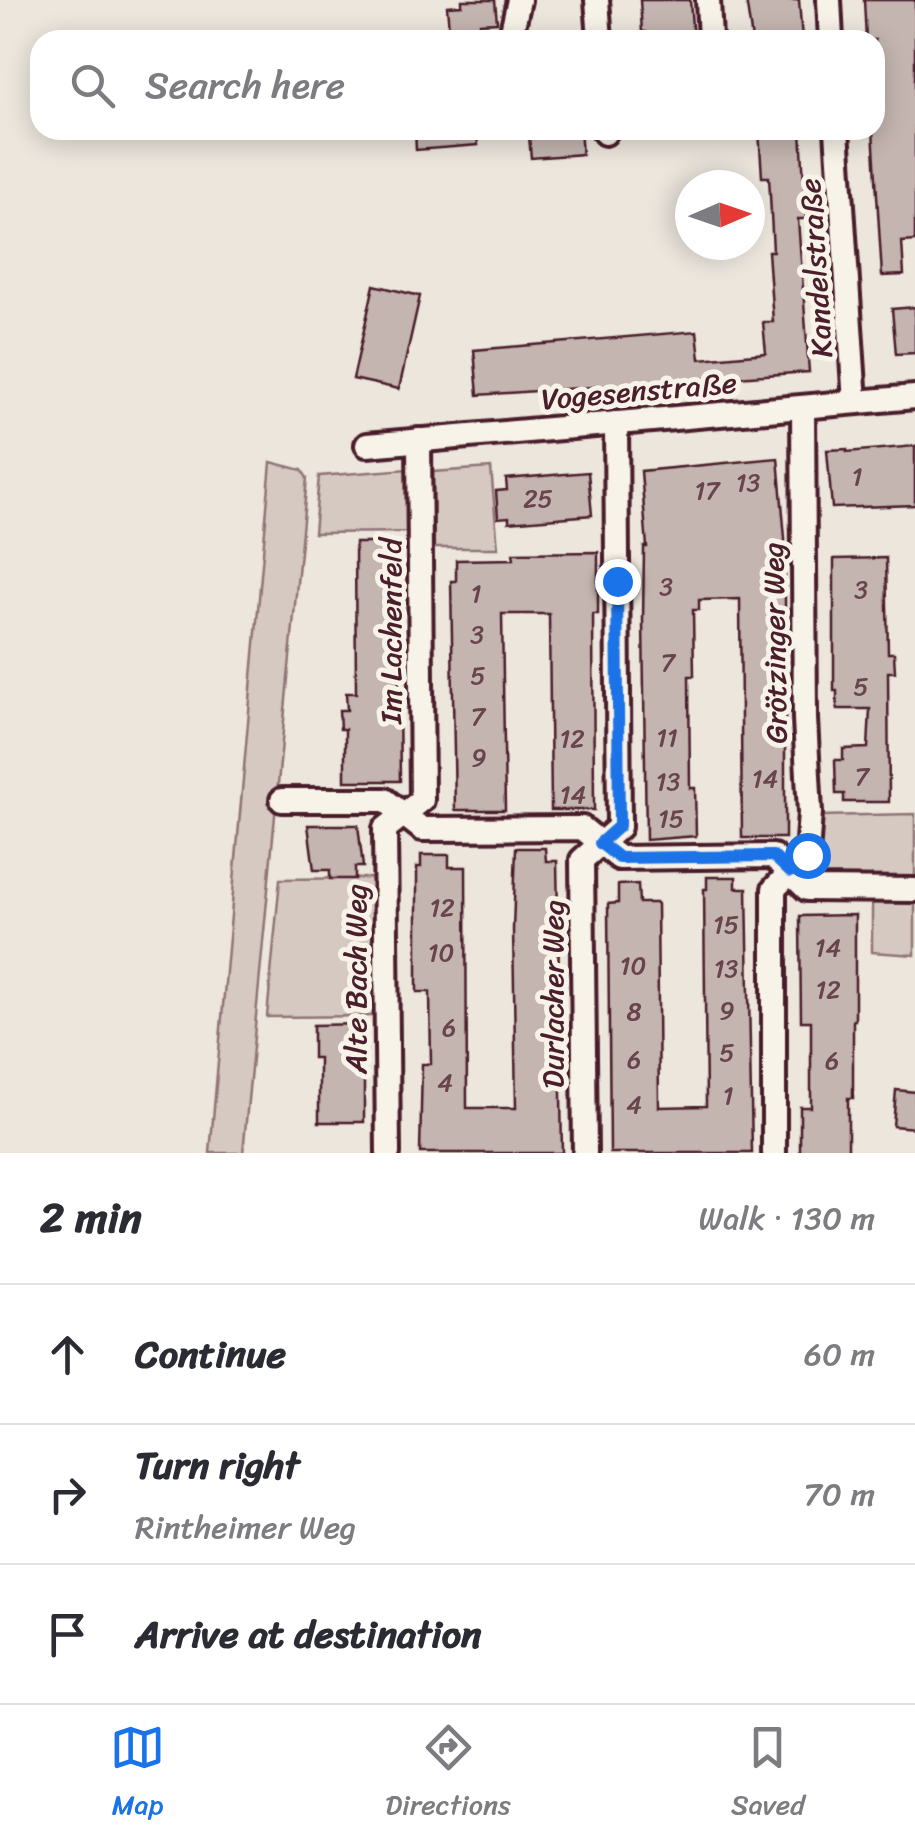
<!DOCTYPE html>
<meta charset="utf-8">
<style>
:root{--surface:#fff;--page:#f7f7f7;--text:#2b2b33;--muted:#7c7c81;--line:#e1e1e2;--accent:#1a73e8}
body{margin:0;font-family:Sriracha,sans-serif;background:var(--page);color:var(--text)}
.compass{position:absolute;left:675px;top:170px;width:90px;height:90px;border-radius:50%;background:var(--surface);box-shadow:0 5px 25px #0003;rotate:88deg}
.stop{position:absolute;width:30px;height:30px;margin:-22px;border:8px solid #1a73e8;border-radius:50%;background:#fff}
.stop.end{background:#1a73e8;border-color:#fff;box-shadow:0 2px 10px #0008}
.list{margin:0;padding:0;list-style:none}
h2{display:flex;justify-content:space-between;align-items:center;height:130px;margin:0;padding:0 40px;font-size:42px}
h2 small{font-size:32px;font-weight:400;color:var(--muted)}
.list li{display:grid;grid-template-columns:65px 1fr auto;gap:30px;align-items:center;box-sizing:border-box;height:140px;padding:0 40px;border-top:2px solid var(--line)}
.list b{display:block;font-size:38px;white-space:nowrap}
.list p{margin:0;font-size:32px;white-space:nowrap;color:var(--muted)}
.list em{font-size:32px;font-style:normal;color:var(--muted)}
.icon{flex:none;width:55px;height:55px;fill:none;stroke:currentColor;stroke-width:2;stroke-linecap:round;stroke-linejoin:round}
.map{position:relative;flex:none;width:915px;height:1153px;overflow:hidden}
.search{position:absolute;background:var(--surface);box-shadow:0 5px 25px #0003;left:30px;right:30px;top:30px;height:110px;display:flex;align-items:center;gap:25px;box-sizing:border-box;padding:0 35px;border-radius:30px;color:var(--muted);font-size:38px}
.sheet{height:550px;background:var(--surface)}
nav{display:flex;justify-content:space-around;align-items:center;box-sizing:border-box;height:140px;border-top:2px solid var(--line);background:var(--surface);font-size:28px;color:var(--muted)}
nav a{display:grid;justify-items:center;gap:5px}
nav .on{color:var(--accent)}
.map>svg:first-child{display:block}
.green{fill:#d5c9c2;stroke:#907476;stroke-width:2.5}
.building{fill:#c4b5b0;stroke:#4a1f2b;stroke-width:2.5}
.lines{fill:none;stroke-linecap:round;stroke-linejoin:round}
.street-casing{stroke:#4a1f2b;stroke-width:30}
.street{stroke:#f7f3e8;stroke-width:22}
.route{stroke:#1a73e8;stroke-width:12}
.labels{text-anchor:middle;stroke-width:10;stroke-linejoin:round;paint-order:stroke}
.number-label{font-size:25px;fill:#68444c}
.street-label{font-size:30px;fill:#4a1f2b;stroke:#f7f3e8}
</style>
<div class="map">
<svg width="915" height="1153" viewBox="0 0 915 1153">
<rect width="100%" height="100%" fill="#ece6dd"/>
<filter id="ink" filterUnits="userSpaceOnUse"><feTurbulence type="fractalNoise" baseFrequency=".01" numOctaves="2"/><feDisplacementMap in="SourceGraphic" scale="20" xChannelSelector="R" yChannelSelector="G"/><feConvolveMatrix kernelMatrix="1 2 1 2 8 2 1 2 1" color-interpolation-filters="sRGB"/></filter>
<g filter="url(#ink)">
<g class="green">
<polygon points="271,462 302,470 307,478 243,1153 210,1153"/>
<polygon points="491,468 498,548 434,548 433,472"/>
<polygon points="408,469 409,532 314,533 319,476"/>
<polygon points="915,814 915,881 820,882 819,816"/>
<polygon points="374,878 375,1016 267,1017 280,879"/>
<polygon points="872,901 915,901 915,955 872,952"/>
</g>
<g class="building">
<polygon points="462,0 495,0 497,22 480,23 481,40 450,40 447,6 462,5"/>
<polygon points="640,0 690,0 693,40 646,40 646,32 642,32"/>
<polygon points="746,0 799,0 802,40 752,40"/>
<polygon points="864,0 915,0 915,241 902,242 904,275 882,276 873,130 875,40 866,40"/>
<polygon points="477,130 478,145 416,150 415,131"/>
<polygon points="544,130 580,130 582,154 531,158 529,136 544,135"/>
<polygon points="759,130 801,130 806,219 798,219 809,372 478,395 474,350 697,331 700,359 766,353 763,322 773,322 768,251 773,251 769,177 762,177"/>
<polygon points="374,285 420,296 399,389 353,379"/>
<polygon points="915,307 915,353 896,354 892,309"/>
<polygon points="915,446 915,505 832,508 827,450 847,449 847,452"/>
<polygon points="778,458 785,538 785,838 742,838 740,599 699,600 699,610 693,610 694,676 689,676 690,788 695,788 696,836 646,840 643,620 644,547 647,547 641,471"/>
<polygon points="588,472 592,515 509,522 509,517 498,518 496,491 507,490 506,479"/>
<polygon points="355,543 383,543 383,547 397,547 400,781 345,781 345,729 340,729 339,710 347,710 346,693 356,693"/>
<polygon points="598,552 598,614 593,614 594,810 551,810 549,614 502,614 505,810 455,810 451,581 456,581 456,560 514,559 513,553"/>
<polygon points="886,558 888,653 894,653 895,672 888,672 889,802 844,802 844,794 836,794 835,760 843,760 843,749 868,748 870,709 837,709 837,691 834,691 834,559"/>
<polygon points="308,825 358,825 363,867 355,867 355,879 330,879 330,870 314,870"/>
<polygon points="516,848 545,848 546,861 557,861 562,1153 420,1153 422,1064 431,1064 430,992 417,992 417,867 421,867 421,855 449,855 449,867 466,867 467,1108 516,1108 513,929"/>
<polygon points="707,877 736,877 736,888 747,888 752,1153 610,1153 608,904 618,903 618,885 638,884 639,903 657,903 659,1107 706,1106 704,889 707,889"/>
<polygon points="855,915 855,1020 853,1020 853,1098 848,1098 848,1153 800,1153 800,1107 811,1107 811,1021 801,1021 800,916"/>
<polygon points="364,1024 364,1122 319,1122 319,1058 313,1058 313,1025"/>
<polygon points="896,1090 915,1092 915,1128 893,1126"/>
</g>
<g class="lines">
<defs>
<g id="street">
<polyline points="597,0 600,40"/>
<polyline points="708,0 710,40"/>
<polyline points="829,0 831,40"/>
<polyline points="510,40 519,0"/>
<polyline points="605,130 605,133"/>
<polyline points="837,130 855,402"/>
<polyline points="367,445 915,397"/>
<polyline points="282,800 385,800 422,829 582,828 619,858 773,856 807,889 915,890"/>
<polyline points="388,1153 385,829 422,800 419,440"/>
<polyline points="585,1153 582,860 619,827 616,423"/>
<polyline points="774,1153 774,889 807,855 810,813 805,719 803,407"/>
</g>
</defs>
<use href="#street" class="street-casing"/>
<use href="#street" class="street"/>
</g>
</g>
<g class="lines" filter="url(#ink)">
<polyline class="route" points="617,581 619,826 600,843 619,858 773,856 790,872 807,855"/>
</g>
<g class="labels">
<g class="number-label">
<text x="857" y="485">1</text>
<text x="748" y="491">13</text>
<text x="707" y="499">17</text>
<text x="538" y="507">25</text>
<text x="666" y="595">3</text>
<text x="861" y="598">3</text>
<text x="476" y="602">1</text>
<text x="477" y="643">3</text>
<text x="668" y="671">7</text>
<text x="478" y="684">5</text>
<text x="861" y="695">5</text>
<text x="478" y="725">7</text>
<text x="667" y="746">11</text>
<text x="572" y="747">12</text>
<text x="479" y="766">9</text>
<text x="862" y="785">7</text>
<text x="765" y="787">14</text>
<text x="668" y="790">13</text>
<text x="573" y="803">14</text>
<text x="671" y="827">15</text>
<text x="442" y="916">12</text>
<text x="726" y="933">15</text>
<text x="828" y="956">14</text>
<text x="441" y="961">10</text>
<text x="633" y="974">10</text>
<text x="726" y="977">13</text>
<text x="828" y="998">12</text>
<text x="727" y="1019">9</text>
<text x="634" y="1020">8</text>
<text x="449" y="1036">6</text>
<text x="727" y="1061">5</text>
<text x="634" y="1068">6</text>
<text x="832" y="1069">6</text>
<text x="445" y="1091">4</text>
<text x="728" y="1104">1</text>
<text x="634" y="1113">4</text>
</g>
<g class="street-label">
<text transform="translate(816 268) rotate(-94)" y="10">Kandelstraße</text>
<text transform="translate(639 391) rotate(-5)" y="10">Vogesenstraße</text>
<text transform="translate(391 631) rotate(-90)" y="10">Im Lachenfeld</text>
<text transform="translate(775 643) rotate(-91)" y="10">Grötzinger Weg</text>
<text transform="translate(356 979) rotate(-90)" y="10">Alte Bach Weg</text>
<text transform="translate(553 994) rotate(-90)" y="10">Durlacher Weg</text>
</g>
</g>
</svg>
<svg class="compass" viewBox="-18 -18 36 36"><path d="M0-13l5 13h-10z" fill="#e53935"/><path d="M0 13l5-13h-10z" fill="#7c7c81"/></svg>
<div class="stop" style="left:807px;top:855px"></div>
<div class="stop end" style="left:617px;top:581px"></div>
<div class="search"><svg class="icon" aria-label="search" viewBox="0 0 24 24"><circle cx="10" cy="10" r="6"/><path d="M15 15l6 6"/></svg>Search here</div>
</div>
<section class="sheet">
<h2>2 min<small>Walk · 130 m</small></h2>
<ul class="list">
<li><svg class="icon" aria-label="ahead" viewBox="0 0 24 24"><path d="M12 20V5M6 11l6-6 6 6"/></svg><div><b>Continue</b></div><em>60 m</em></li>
<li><svg class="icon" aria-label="right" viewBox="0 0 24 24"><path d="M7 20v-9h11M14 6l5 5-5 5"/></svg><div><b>Turn right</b><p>Rintheimer Weg</p></div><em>70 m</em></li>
<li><svg class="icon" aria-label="arrive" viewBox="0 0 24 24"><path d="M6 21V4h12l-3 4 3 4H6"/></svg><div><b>Arrive at destination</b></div></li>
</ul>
</section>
<nav>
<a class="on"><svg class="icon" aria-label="map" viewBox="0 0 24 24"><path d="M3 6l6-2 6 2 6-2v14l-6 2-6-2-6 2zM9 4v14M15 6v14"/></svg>Map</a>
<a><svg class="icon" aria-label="directions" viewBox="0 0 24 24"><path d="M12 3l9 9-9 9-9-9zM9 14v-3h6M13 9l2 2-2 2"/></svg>Directions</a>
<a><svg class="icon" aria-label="saved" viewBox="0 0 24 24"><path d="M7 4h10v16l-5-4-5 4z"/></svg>Saved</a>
</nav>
